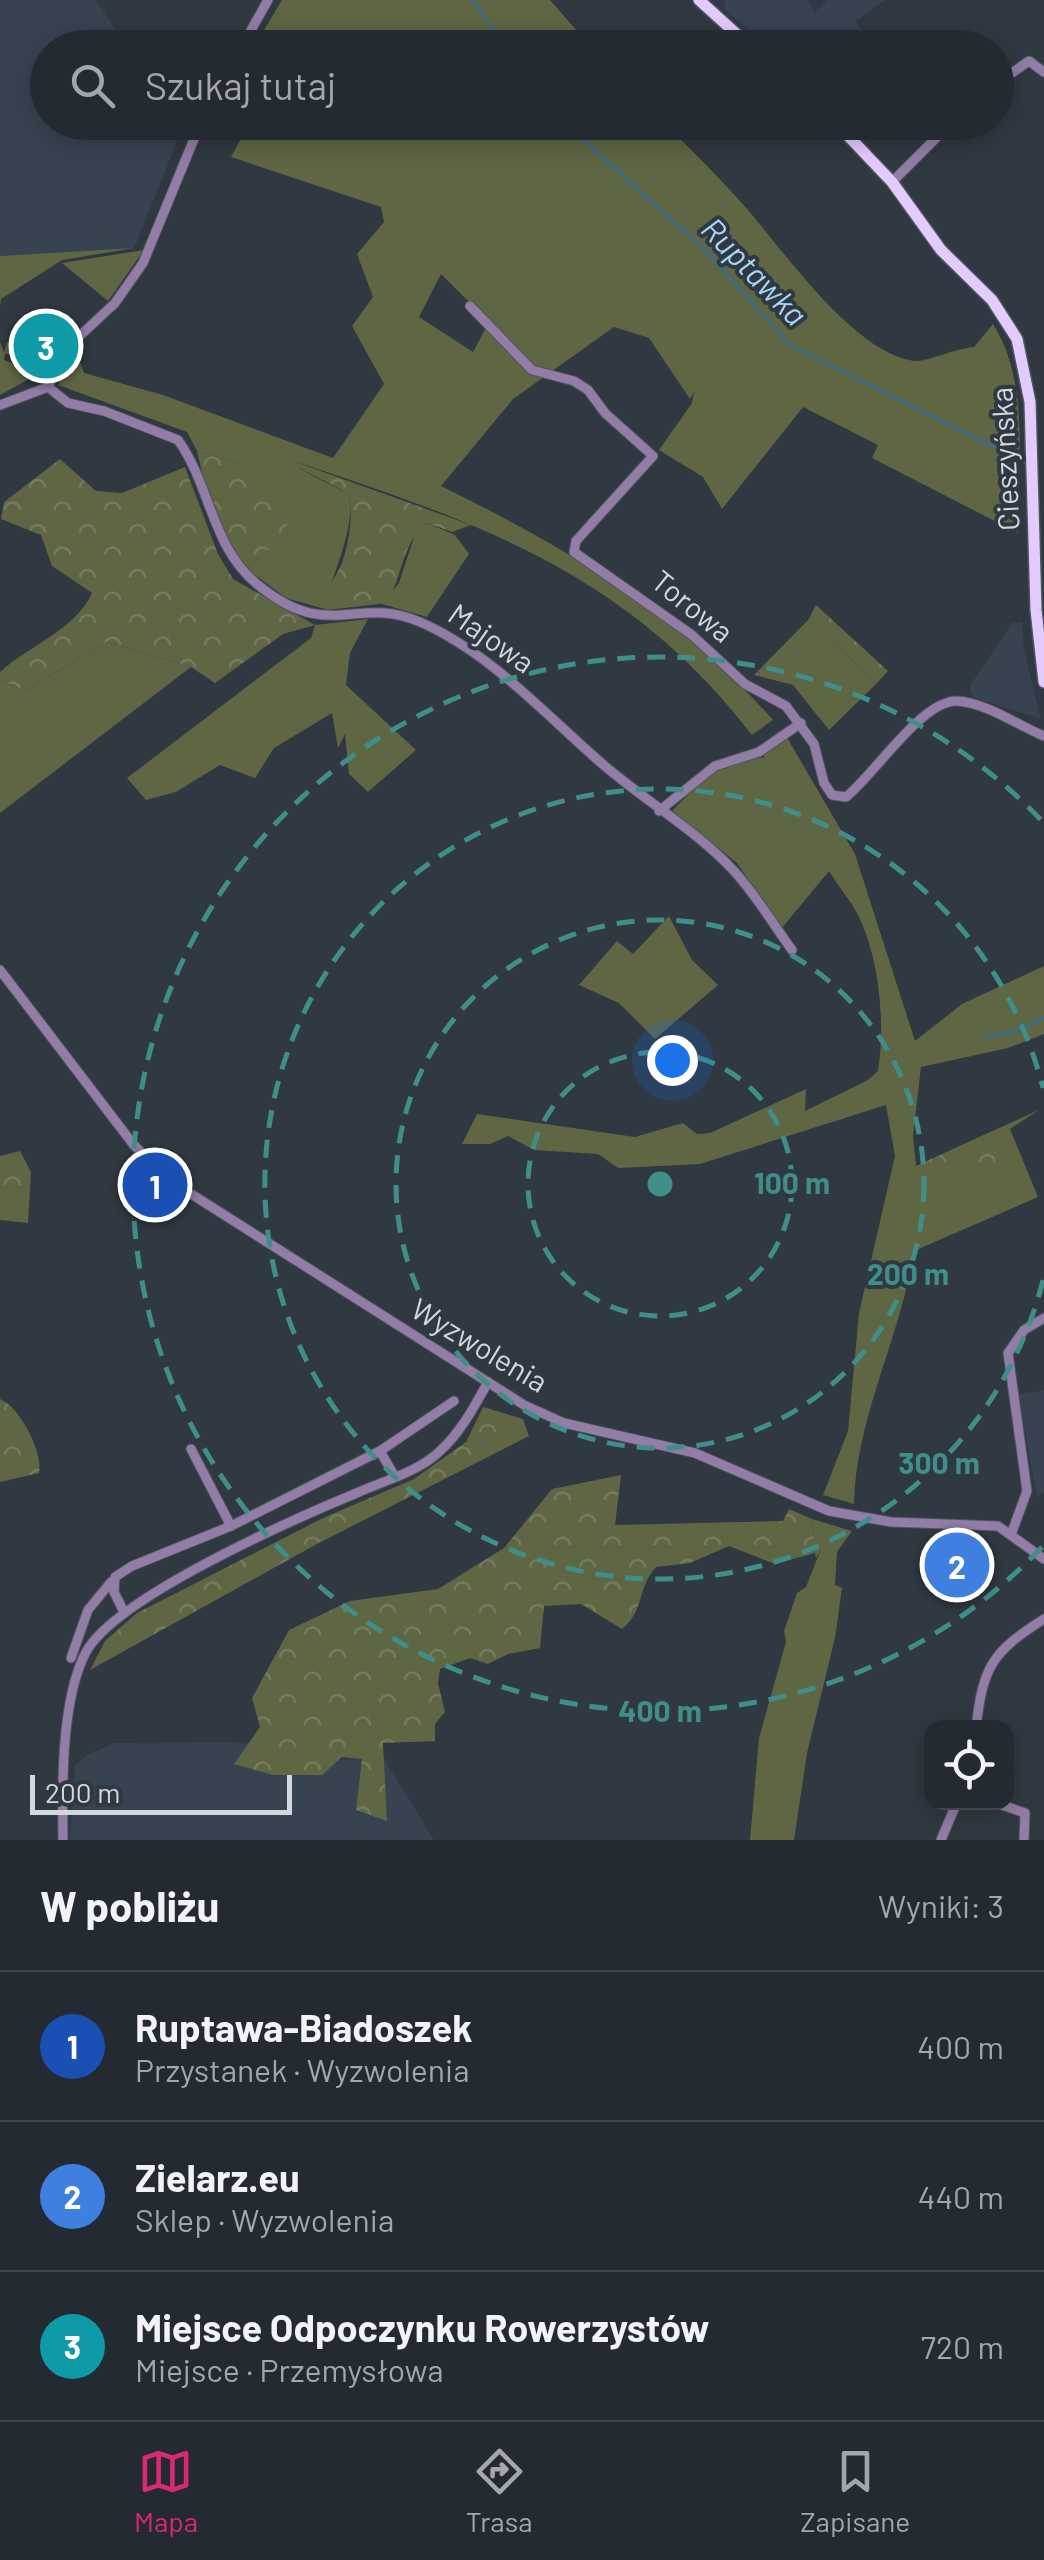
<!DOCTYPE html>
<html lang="pl">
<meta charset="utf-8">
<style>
:root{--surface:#242a31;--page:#30363d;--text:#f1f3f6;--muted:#a3a7ab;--line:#41464d;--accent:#db2777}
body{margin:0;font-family:Barlow,sans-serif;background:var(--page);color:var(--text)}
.controls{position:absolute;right:30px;bottom:30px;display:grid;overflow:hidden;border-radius:20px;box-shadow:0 5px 25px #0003}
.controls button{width:90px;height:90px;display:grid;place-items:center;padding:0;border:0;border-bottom:2px solid var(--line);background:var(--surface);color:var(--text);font:50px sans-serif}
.scale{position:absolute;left:30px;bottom:25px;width:262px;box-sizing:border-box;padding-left:10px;border:5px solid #d3d7de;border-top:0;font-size:28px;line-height:35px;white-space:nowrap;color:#d3d7de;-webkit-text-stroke:8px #303841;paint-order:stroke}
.you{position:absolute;left:672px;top:1060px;width:35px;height:35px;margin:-25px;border:8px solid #fff;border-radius:50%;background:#1a73e8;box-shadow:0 0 0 15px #1a73e833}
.badge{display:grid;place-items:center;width:65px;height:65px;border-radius:50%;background:var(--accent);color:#fff;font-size:32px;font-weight:700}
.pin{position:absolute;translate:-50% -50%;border:5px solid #fff;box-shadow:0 2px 10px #0006}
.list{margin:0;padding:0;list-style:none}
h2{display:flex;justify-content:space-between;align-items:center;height:130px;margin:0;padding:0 40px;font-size:42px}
h2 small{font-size:32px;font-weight:400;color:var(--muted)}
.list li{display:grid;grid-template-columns:65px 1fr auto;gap:30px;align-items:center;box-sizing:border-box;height:150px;padding:0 40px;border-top:2px solid var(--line)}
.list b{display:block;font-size:38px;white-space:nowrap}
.list p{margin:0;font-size:32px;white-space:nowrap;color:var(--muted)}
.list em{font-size:32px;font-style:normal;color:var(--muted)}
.icon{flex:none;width:55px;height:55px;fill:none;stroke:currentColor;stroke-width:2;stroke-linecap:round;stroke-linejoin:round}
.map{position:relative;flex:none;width:1044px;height:1840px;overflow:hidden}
.search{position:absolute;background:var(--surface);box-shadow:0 5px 25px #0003;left:30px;right:30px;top:30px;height:110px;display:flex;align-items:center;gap:25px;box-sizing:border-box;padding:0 35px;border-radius:55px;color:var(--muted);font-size:38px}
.sheet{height:580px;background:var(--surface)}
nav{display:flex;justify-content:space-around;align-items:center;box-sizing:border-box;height:140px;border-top:2px solid var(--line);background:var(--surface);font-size:28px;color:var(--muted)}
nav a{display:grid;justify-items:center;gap:5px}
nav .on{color:var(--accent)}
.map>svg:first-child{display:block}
.built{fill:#374351}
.green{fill:#5e6643;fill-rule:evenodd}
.forest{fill:url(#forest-crowns)}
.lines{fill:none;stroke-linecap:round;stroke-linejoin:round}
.stream{stroke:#346f93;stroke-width:2.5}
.minor-casing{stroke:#4d555d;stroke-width:11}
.major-casing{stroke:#4d555d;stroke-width:14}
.minor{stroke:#927da7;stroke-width:9}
.major{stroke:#e4cbfe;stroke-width:11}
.ring{fill:none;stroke:#408e8a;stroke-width:5;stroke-dasharray:18 12}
.labels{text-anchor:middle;stroke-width:8;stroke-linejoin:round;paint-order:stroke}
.street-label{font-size:30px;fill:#d3d7de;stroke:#303841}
.water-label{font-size:32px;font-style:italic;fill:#a5d6f7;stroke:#303841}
.centre{fill:#408e8a;stroke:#303841;stroke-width:5}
.ring-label{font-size:30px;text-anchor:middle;font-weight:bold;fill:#408e8a;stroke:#303841;stroke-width:8;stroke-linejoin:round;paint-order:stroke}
</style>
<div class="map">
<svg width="1044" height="1840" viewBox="0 0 1044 1840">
<defs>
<pattern id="forest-crowns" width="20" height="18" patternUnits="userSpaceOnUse" patternTransform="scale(2.5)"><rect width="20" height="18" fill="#5e6643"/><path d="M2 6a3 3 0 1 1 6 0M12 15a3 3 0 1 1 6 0" fill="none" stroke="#747b5e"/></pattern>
</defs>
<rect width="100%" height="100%" fill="#303841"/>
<g class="built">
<polygon points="0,0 96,0 127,47 48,48 48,122 170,123 178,139 134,248 1,256 0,284"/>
<polygon points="725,0 808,0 815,12 828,0 885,0 856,21 872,47 770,48 724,9"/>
<polygon points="1022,622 1024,650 1041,719 973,697 969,687 1012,623"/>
<polygon points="1044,1390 1044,1492 1037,1497 1018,1395"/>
<polygon points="220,1742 253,1743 235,1764 362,1759 387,1820 383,1757 434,1840 70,1840 75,1765 89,1754 114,1743"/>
</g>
<g class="green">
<polygon points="282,0 550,0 591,47 254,47"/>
<path d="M250,122L664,123C689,148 716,174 740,201C781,246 851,352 914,361C927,362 957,348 974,347L993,324C1031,384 1017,465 1018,533L872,458L878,445L803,407L722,509L703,477L659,450L692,403L694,392L690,399L649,338L614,327L513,399L441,486C565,547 680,614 773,720L752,735C629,574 479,522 293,461C310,479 330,481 349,496C357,535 322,590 328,610L286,598L246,568L268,550L238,463L197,451L187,432L58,385L78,356L84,373L163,395L333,458L384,384L352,326L373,297L357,254L384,222L381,207L231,157ZM441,274L489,322L473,352L419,317Z"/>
<polygon points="134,248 62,260 1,299 0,307 0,256"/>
<polygon points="144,250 108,301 62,263"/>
<polygon points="64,335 60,346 46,336 8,344 10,354 5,354 4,360 40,373 0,395 0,342 4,352 7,342 18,338"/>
<polygon points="427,523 455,535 469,554 427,617 382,604 399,583 416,531"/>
<polygon points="368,619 350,653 346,685 416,750 368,792 349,774 345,734 338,748 332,713 274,748 255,778 220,765 176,792 146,800 127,778 311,638 315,625"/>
<polygon points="808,620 877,683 829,730 793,685 754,675"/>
<polygon points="107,642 191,667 0,813 0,680 25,691"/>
<path d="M782,729L855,854L915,1041L962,1004L1044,966V1034L1008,1048L921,1067L913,1136L916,1166L931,1159L995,1151L979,1137L1039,1110L1010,1129L1038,1197L914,1251C901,1337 856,1416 854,1504L823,1495L848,1431L859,1313L895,1156L886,1105L700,1164L618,1168L598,1154L534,1150L508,1136L490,1144H462L477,1114L635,1137L683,1123L697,1134L710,1133L806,1089L805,1111L868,1080L878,1071C886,1021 879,946 851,903C843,892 836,882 829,871L781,929L737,863L672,811L719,763L765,757L758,747Z"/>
<polygon points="669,916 692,960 718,985 655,1039 619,1003 579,985 617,941 633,954"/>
<polygon points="812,1519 852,1531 837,1552 835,1585 842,1588 835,1638 807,1753 794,1840 750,1840 759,1738 786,1642 784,1631 797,1593 806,1587 821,1549 814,1540"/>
</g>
<g class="forest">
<path d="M197,451L238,463L300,508L268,550L246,568C214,545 206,488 197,451Z"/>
<path d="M60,459L96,491L122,493L185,467L218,554L233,579L315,625L283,634L215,683L191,667L107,642L25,691L0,680V672C30,645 75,630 92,593L52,566L41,535L1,519L4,502Z"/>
<path d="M290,460L471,525L452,532L427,523C403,540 402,578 387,603L328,610C322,590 335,580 342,563C349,543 353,517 349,496C330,480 309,477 290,460Z"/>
<polygon points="816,605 888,671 877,683 808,620"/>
<polygon points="979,1137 995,1151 995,1174 962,1176 927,1161"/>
<polygon points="20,1151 31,1172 28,1223 0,1220 0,1156"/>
<path d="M0,1399C20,1407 43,1452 39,1473L0,1482Z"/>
<polygon points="483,1407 523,1419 529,1436 315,1545 90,1670 105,1641 137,1613 323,1518 414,1479 466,1442"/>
<path d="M621,1475L615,1525L783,1521L789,1509L812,1519L814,1540L821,1549L816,1558L815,1553L775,1564L729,1546L690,1563L656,1567C637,1588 645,1610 622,1629L581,1604L544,1606L540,1648L508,1654L488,1664L470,1658L440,1669L438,1683L445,1712L435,1724V1741L383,1743L387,1821L356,1810L362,1759L342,1757L322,1775H273L234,1764L260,1727L252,1698L289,1630L350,1601L438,1589L504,1548L552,1489Z"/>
</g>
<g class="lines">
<g class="stream">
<polyline points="473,0 506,48"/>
<polyline points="564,122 704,249 790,345 1028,464"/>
<polyline points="986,1037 1017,1031 1044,1018"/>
</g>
<defs>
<g id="minor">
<polyline points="241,48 268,0"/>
<polyline points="996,84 1029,61 1044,72"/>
<polyline points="892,182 952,122"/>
<path d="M470,306L532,370L574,381L588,390L605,413L653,456L576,541L574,552L692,635L745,684L786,706L814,744L824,783L832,795L846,797C875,774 922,700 957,701C987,703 1017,725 1044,736"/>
<path d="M48,387L68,403L104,411L178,440C211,486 211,546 257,584C329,644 356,594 420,622C489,652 544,713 599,761C642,799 695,829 734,871C756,895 773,924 792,950"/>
<polyline points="0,405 48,387 70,345 115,303 143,263 201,122"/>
<polyline points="659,811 715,766 759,752 801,723"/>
<polyline points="0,970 133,1144 166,1178 524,1405 564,1423 695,1453 829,1511 891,1522 998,1526 1044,1559"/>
<polyline points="380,1451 454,1401"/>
<polyline points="231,1526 380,1451 395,1477"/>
<polyline points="1012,1532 1027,1491 1008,1353 1024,1330 1044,1318"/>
<polyline points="124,1612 114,1592 115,1577 132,1566 231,1526 191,1449"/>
<polyline points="71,1658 88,1610 111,1582"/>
<path d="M976,1728C983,1666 992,1652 1044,1619"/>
<polyline points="993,1802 1025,1813 1024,1840"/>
<path d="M63,1840C62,1787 61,1699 86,1652C116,1597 296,1518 359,1492C386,1480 418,1472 440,1451C461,1432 474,1407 488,1382"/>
<polyline points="941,1840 957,1802"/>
</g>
<g id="major">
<polyline points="699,0 752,48"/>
<polyline points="835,122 892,182 941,250 992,300 1017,339 1030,402 1036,610 1044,682"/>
</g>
</defs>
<use href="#minor" class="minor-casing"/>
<use href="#major" class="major-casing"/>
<use href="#minor" class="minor"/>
<use href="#major" class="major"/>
</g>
<g class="ring">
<circle cx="660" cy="1184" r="132"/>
<circle cx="660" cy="1184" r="264"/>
<path d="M1043 1280A395 395 0 1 1 1043 1088"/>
<path d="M1042 1547A527 527 0 1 1 1042 821"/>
</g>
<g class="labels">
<g class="street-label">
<text transform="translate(1006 459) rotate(-93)" y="10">Cieszyńska</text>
<text transform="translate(692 607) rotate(39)" y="10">Torowa</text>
<text transform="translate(491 639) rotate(35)" y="10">Majowa</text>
<text transform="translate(479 1346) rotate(31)" y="10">Wyzwolenia</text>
</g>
<g class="water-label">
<text transform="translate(754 272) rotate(46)" y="11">Ruptawka</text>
</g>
</g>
<circle cx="660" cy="1184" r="15" class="centre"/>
<g class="ring-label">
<text x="792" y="1194">100 m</text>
<text x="908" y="1285">200 m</text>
<text x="939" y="1474">300 m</text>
<text x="660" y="1722">400 m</text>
</g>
</svg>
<div class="controls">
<button><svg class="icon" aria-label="locate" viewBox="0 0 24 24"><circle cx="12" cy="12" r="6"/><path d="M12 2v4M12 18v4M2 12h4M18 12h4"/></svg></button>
</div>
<div class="scale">200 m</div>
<div class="you"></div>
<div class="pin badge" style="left:155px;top:1185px;background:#1a4fb4">1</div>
<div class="pin badge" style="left:957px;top:1565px;background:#3f7fe0">2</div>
<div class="pin badge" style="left:46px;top:346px;background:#0f9aa8">3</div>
<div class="search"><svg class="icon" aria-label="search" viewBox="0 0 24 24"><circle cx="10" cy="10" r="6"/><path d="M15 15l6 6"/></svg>Szukaj tutaj</div>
</div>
<section class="sheet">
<h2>W pobliżu<small>Wyniki: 3</small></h2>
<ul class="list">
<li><span class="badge" style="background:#1a4fb4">1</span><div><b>Ruptawa-Biadoszek</b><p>Przystanek · Wyzwolenia</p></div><em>400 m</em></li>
<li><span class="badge" style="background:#3f7fe0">2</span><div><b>Zielarz.eu</b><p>Sklep · Wyzwolenia</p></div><em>440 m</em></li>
<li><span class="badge" style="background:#0f9aa8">3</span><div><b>Miejsce Odpoczynku Rowerzystów</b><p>Miejsce · Przemysłowa</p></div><em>720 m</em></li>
</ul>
</section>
<nav>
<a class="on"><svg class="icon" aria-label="map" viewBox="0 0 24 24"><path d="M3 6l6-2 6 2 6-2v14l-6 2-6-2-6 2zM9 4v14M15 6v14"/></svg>Mapa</a>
<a><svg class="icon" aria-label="directions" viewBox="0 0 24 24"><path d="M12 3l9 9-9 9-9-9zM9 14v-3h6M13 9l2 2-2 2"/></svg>Trasa</a>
<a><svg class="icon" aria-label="saved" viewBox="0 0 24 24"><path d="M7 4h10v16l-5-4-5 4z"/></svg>Zapisane</a>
</nav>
